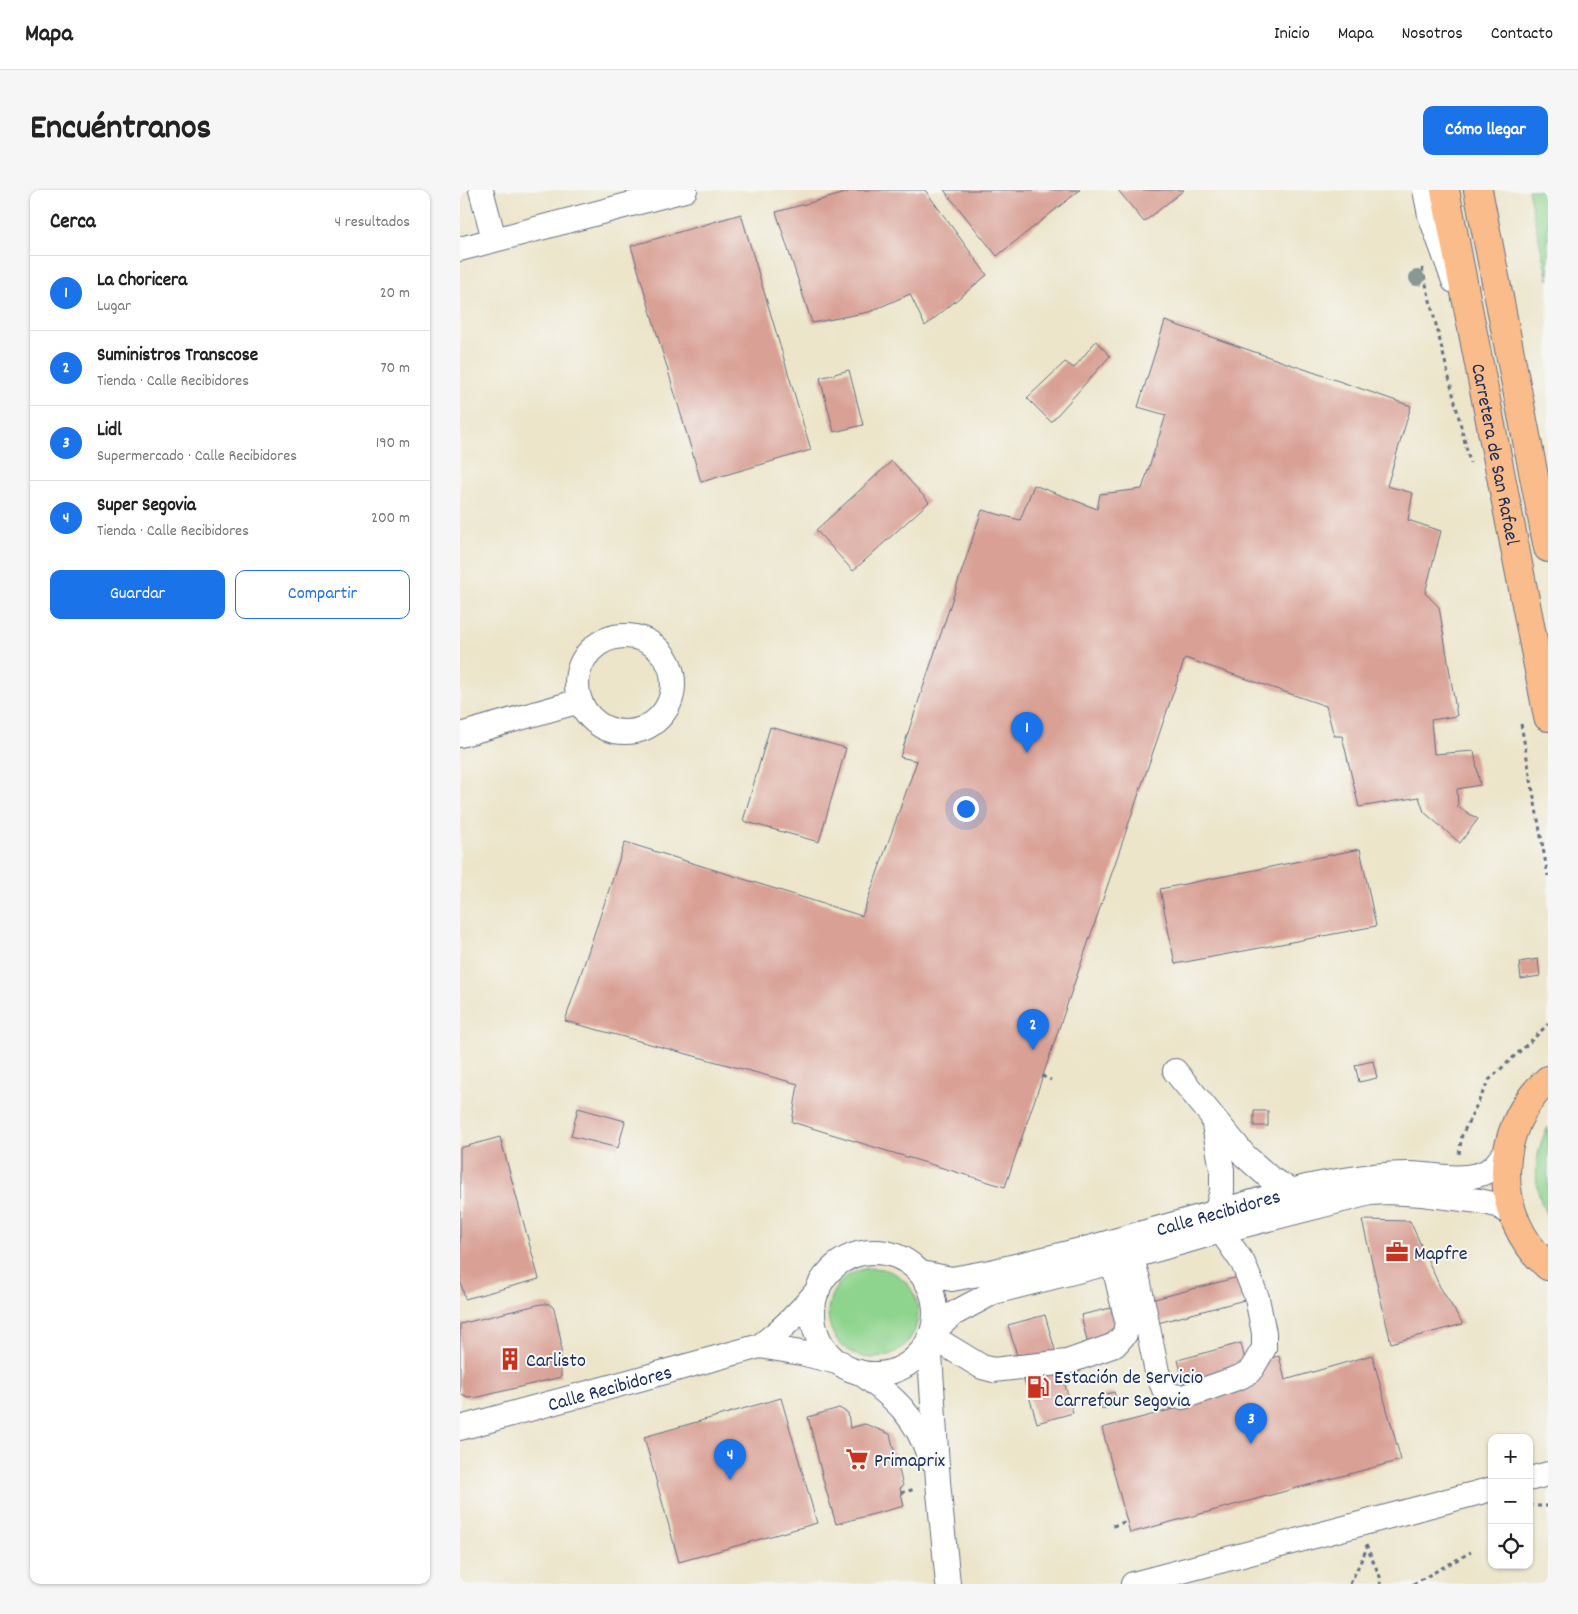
<!DOCTYPE html>
<html lang="es">
<meta charset="utf-8">
<style>
:root{--surface:#fff;--page:#f6f6f6;--text:#222;--muted:#767676;--line:#e0e0e0;--accent:#1a73e8}
body{margin:0;font-family:Dekko,sans-serif;background:var(--page);color:var(--text)}
.controls{position:absolute;right:15px;bottom:15px;display:grid;overflow:hidden;border-radius:10px;box-shadow:0 1px 4px #0004}
.controls button{width:45px;height:45px;display:grid;place-items:center;padding:0;border:0;border-bottom:1px solid var(--line);background:var(--surface);color:var(--text);font:25px sans-serif}
.you{position:absolute;left:505px;top:618px;width:18px;height:18px;margin:-12px;border:4px solid #fff;border-radius:50%;background:#1a73e8;box-shadow:0 0 0 8px #1a73e833}
.badge{display:grid;place-items:center;width:32px;height:32px;border-radius:50%;background:var(--accent);color:#fff;font-size:16px;font-weight:700}
.pin{position:absolute;translate:-50% -41px;filter:drop-shadow(0 1px 2px #0008)}
.pin::after{content:'';position:absolute;top:26px;width:18px;height:15px;background:inherit;clip-path:polygon(0 0,100% 0,50% 100%)}
.list{margin:0;padding:0;list-style:none}
h2{display:flex;justify-content:space-between;align-items:center;height:65px;margin:0;padding:0 20px;font-size:21px}
h2 small{font-size:16px;font-weight:400;color:var(--muted)}
.list li{display:grid;grid-template-columns:32px 1fr auto;gap:15px;align-items:center;box-sizing:border-box;height:75px;padding:0 20px;border-top:1px solid var(--line)}
.list b{display:block;font-size:19px;white-space:nowrap}
.list p{margin:0;font-size:16px;white-space:nowrap;color:var(--muted)}
.list em{font-size:16px;font-style:normal;color:var(--muted)}
.actions{display:flex;gap:10px;padding:15px 20px}
.actions a{flex:1;padding:11px 0;border:1px solid var(--accent);border-radius:10px;text-align:center;font-size:18px;color:var(--accent)}
.actions .main{background:var(--accent);color:#fff}
.icon{flex:none;width:28px;height:28px;fill:none;stroke:currentColor;stroke-width:2;stroke-linecap:round;stroke-linejoin:round}
.map{position:relative;flex:none;width:1088px;height:1394px;overflow:hidden;border-radius:10px}
header{display:flex;align-items:center;gap:30px;box-sizing:border-box;height:70px;padding:0 25px;background:var(--surface);border-bottom:1px solid var(--line)}
header strong{font-size:24px}
nav{display:flex;gap:28px;margin-inline-start:auto;font-size:18px}
.intro{display:flex;align-items:center;justify-content:space-between;box-sizing:border-box;height:120px;padding:0 30px}
h1{margin:0;font-size:35px}
.button{padding:12px 22px;border-radius:10px;background:var(--accent);color:#fff;font-size:18px;font-weight:700}
main{display:flex;gap:30px;padding:0 30px}
aside{flex:1;background:var(--surface);border-radius:10px;box-shadow:0 1px 4px #0004}
.map>svg:first-child{display:block}
.green{fill:#8fd48e;stroke:#558276}
.building{fill:#d9a196}
.lines{fill:none;stroke-linecap:round;stroke-linejoin:round}
.minor-casing{stroke:#646f84;stroke-width:26}
.major-casing{stroke:#646f84;stroke-width:30}
.path{stroke:#646f84;stroke-width:3;stroke-dasharray:4 4;stroke-linecap:butt}
.minor{stroke:#fff;stroke-width:24}
.major{stroke:#f9bc8a;stroke-width:28}
.tree{fill:#899795}
.labels{text-anchor:middle;stroke-width:4;stroke-linejoin:round;paint-order:stroke}
.street-label{font-size:20px;fill:#1b2f5e;stroke:#f6f6f2}
.poi-label{font-size:20px;fill:#1b2f5e;stroke:#f6f6f2;text-anchor:start}
</style>
<header>
<strong>Mapa</strong>
<nav><a>Inicio</a><a>Mapa</a><a>Nosotros</a><a>Contacto</a></nav>
</header>
<div class="intro"><h1>Encuéntranos</h1><a class="button">Cómo llegar</a></div>
<main>
<aside>
<h2>Cerca<small>4 resultados</small></h2>
<ul class="list">
<li><span class="badge">1</span><div><b>La Choricera</b><p>Lugar</p></div><em>20 m</em></li>
<li><span class="badge">2</span><div><b>Suministros Transcose</b><p>Tienda · Calle Recibidores</p></div><em>70 m</em></li>
<li><span class="badge">3</span><div><b>Lidl</b><p>Supermercado · Calle Recibidores</p></div><em>190 m</em></li>
<li><span class="badge">4</span><div><b>Super Segovia</b><p>Tienda · Calle Recibidores</p></div><em>200 m</em></li>
</ul>
<div class="actions"><a class="main">Guardar</a><a>Compartir</a></div>
</aside>
<div class="map">
<svg width="1088" height="1394" viewBox="0 0 1088 1394">
<rect width="100%" height="100%" fill="#f6f6f2"/>
<filter id="ink" filterUnits="userSpaceOnUse"><feTurbulence type="fractalNoise" baseFrequency=".02" numOctaves="2"/><feDisplacementMap in="SourceGraphic" scale="10" xChannelSelector="R" yChannelSelector="G"/><feConvolveMatrix kernelMatrix="1 2 1 2 8 2 1 2 1" color-interpolation-filters="sRGB"/></filter>
<filter id="wash" filterUnits="userSpaceOnUse"><feTurbulence type="fractalNoise" baseFrequency=".0096" numOctaves="4" result="noise"/><feDisplacementMap in="SourceGraphic" scale="20" xChannelSelector="R" yChannelSelector="G"/><feGaussianBlur stdDeviation="1.12" result="paint"/><feColorMatrix in="noise" values="0 0 0 0 0 0 0 0 0 0 0 0 0 0 0 0 0 1.4 0 .05"/><feComposite in="paint" operator="in"/></filter>
<g filter="url(#wash)">
<rect width="100%" height="100%" fill="#ece5ca"/>
<g class="green">
<polygon points="1068,0 1088,0 1088,90"/>
<path d="M1088,937V1028C1073,999 1072,967 1088,937Z"/>
<circle cx="413" cy="1123" r="45"/>
</g>
<g id="blocks">
<g class="building">
<polygon points="391,0 465,0 527,85 465,136 450,104 409,122 352,133 316,22 386,3"/>
<polygon points="484,0 620,0 537,66"/>
<polygon points="658,0 724,0 684,32"/>
<polygon points="281,24 351,260 241,292 171,56"/>
<polygon points="705,131 951,216 927,296 953,303 948,330 981,341 965,403 979,417 997,526 971,530 974,564 1014,561 1020,595 997,599 998,617 1018,629 1000,653 964,622 959,607 899,617 882,546 874,546 866,516 725,468 545,997 332,932 338,894 105,831 165,652 402,726 457,571 440,567 522,320 560,330 574,295 637,319 640,304 682,299 706,225 678,217"/>
<polygon points="636,151 650,166 591,232 567,208 605,172 614,178"/>
<polygon points="389,180 403,235 374,242 360,188"/>
<polygon points="432,271 469,312 393,381 356,340"/>
<polygon points="310,537 386,558 359,652 283,631"/>
<polygon points="900,659 916,736 715,774 700,699"/>
<polygon points="1078,769 1080,786 1061,789 1059,772"/>
<polygon points="913,871 917,888 899,892 895,875"/>
<polygon points="118,918 165,931 158,958 111,946"/>
<rect x="794" y="921" width="14" height="15"/>
<polygon points="40,947 79,1089 5,1109 0,1090 0,958"/>
<polygon points="902,1030 950,1031 980,1097 1003,1134 931,1153"/>
<polygon points="786,1085 792,1108 694,1134 687,1111"/>
<polygon points="81,1114 89,1114 94,1118 101,1151 101,1187 19,1207 8,1208 0,1204 0,1134"/>
<polygon points="651,1118 657,1142 646,1145 650,1164 631,1168 621,1125"/>
<polygon points="585,1125 613,1223 577,1233 548,1135"/>
<polygon points="781,1153 786,1175 819,1166 825,1190 912,1165 941,1270 670,1343 642,1238 725,1216 724,1194 718,1170"/>
<polygon points="654,1202 658,1215 642,1219 639,1206"/>
<polygon points="321,1208 357,1333 219,1372 184,1247"/>
<polygon points="379,1218 388,1223 390,1238 405,1234 430,1244 443,1296 440,1298 444,1316 376,1334 364,1293 348,1227"/>
</g>
</g>
</g>
<g filter="url(#ink)">
<use href="#blocks" fill-opacity="0" stroke="#646f84" stroke-width="1"/>
<g class="lines">
<defs>
<g id="minor">
<polyline points="21,0 34,49"/>
<polyline points="965,0 970,25 994,91"/>
<polyline points="0,59 225,0"/>
<circle cx="165" cy="494" r="48"/>
<polyline points="0,545 120,511"/>
<polyline points="715,881 785,966 811,989 832,1001"/>
<polyline points="753,929 762,980 762,1001 756,1023"/>
<circle cx="414" cy="1123" r="61"/>
<polyline points="671,1067 678,1089 697,1182 704,1199 712,1206 723,1207 780,1187 789,1182 793,1177 804,1158 804,1143 797,1108 783,1073 761,1041"/>
<path id="s1" d="M461,1083L492,1089L535,1081L629,1058L846,997C880,990 914,984 949,984C971,984 995,991 1017,985C1032,982 1040,970 1048,958"/>
<polyline points="473,1141 493,1124 534,1102 653,1072 761,1041 910,1003 927,1002 962,1004 1019,1011 1037,1015 1052,1024"/>
<polyline points="471,1146 522,1177 533,1180 607,1172 655,1155 665,1144 667,1131 653,1072"/>
<polyline points="469,1149 478,1292 488,1394"/>
<polyline points="300,1156 341,1163 381,1173"/>
<path d="M399,1182C434,1207 457,1227 470,1269"/>
<path id="s2" d="M0,1238L300,1156C323,1139 340,1122 358,1100"/>
<polyline points="1069,1289 1088,1284"/>
<polyline points="673,1394 1032,1299"/>
</g>
<g id="major">
<path id="s3" d="M985,0L1088,527"/>
<polyline points="1018,0 1088,358"/>
<path d="M1088,890C1032,938 1032,1028 1088,1076"/>
</g>
</defs>
<use href="#minor" class="minor-casing"/>
<use href="#major" class="major-casing"/>
<g class="path">
<polyline points="962,78 1010,273"/>
<polyline points="1061,534 1088,686"/>
<polyline points="582,886 591,890"/>
<polyline points="999,964 1002,945 1029,890 1075,847 1088,834"/>
<polyline points="441,1303 455,1299"/>
<polyline points="1069,1316 1088,1316"/>
<polyline points="653,1336 667,1331"/>
<polyline points="906,1355 921,1389 920,1394"/>
<polyline points="890,1394 907,1358"/>
<polyline points="953,1394 1011,1362"/>
</g>
<use href="#minor" class="minor"/>
<use href="#major" class="major"/>
</g>
<circle class="tree" cx="957" cy="88" r="8"/>
</g>
<defs>
<symbol id="office-bare" viewBox="-9 -9 18 18"><path d="M-6-3h4V-5.5h4V-3h4V5H-6ZM-1-4.5V-3h2v-1.5ZM-6 0V1H6V0Z" fill="#c8321e" stroke="#f6f6f2" stroke-width="2.5" paint-order="stroke"/></symbol>
<symbol id="building-bare" viewBox="-9 -9 18 18"><path d="M-4-6H4V6H1V3H-1V6H-4ZM-2.5-4.3h1.7v1.8h-1.7ZM.8-4.3h1.7v1.8H.8ZM-2.5-1h1.7V.8h-1.7ZM.8-1h1.7V.8H.8Z" fill="#c8321e" stroke="#f6f6f2" stroke-width="2.5" paint-order="stroke"/></symbol>
<symbol id="fuel-bare" viewBox="-9 -9 18 18"><path d="M-5.5-6h7V0h2V4h1.3V-2.5L3-4.5l.8-.8L6-3V5H2.5V1h-1V6h-7ZM-4.2-4.7v3.2H.2V-4.7Z" fill="#c8321e" stroke="#f6f6f2" stroke-width="2.5" paint-order="stroke"/></symbol>
<symbol id="supermarket-bare" viewBox="-9 -9 18 18"><path d="M-6-5.5h2.5l.6 2H6L4.5 2H-2.5L-4.4-4H-6ZM-1.5 3.2a1.3 1.3 0 1 0 .1 0ZM3 3.2a1.3 1.3 0 1 0 .1 0Z" fill="#c8321e" stroke="#f6f6f2" stroke-width="2.5" paint-order="stroke"/></symbol>
</defs>
<g fill-rule="evenodd">
<use href="#office-bare" x="921" y="1046" width="32" height="32"/>
<use href="#building-bare" x="34" y="1153" width="32" height="32"/>
<use href="#fuel-bare" x="562" y="1181" width="32" height="32"/>
<use href="#supermarket-bare" x="381" y="1253" width="32" height="32"/>
</g>
<g class="labels">
<g class="street-label">
<text dy="7" stroke="none"><textPath href="#s3" startOffset="269">Carretera de San Rafael</textPath></text>
<text dy="7" stroke="none"><textPath href="#s1" startOffset="306">Calle Recibidores</textPath></text>
<text dy="7" stroke="none"><textPath href="#s2" startOffset="155">Calle Recibidores</textPath></text>
</g>
<g class="poi-label">
<text x="954" y="1069">Mapfre</text>
<text x="66" y="1176">Carlisto</text>
<text x="594" y="1193">Estación de Servicio<tspan x="594" dy="23">Carrefour Segovia</tspan></text>
<text x="414" y="1276">Primaprix</text>
</g>
</g>
</svg>
<div class="controls">
<button>+</button>
<button>−</button>
<button><svg class="icon" aria-label="locate" viewBox="0 0 24 24"><circle cx="12" cy="12" r="6"/><path d="M12 2v4M12 18v4M2 12h4M18 12h4"/></svg></button>
</div>
<div class="you"></div>
<div class="pin badge" style="left:567px;top:563px">1</div>
<div class="pin badge" style="left:573px;top:860px">2</div>
<div class="pin badge" style="left:791px;top:1254px">3</div>
<div class="pin badge" style="left:270px;top:1290px">4</div>
</div>
</main>
